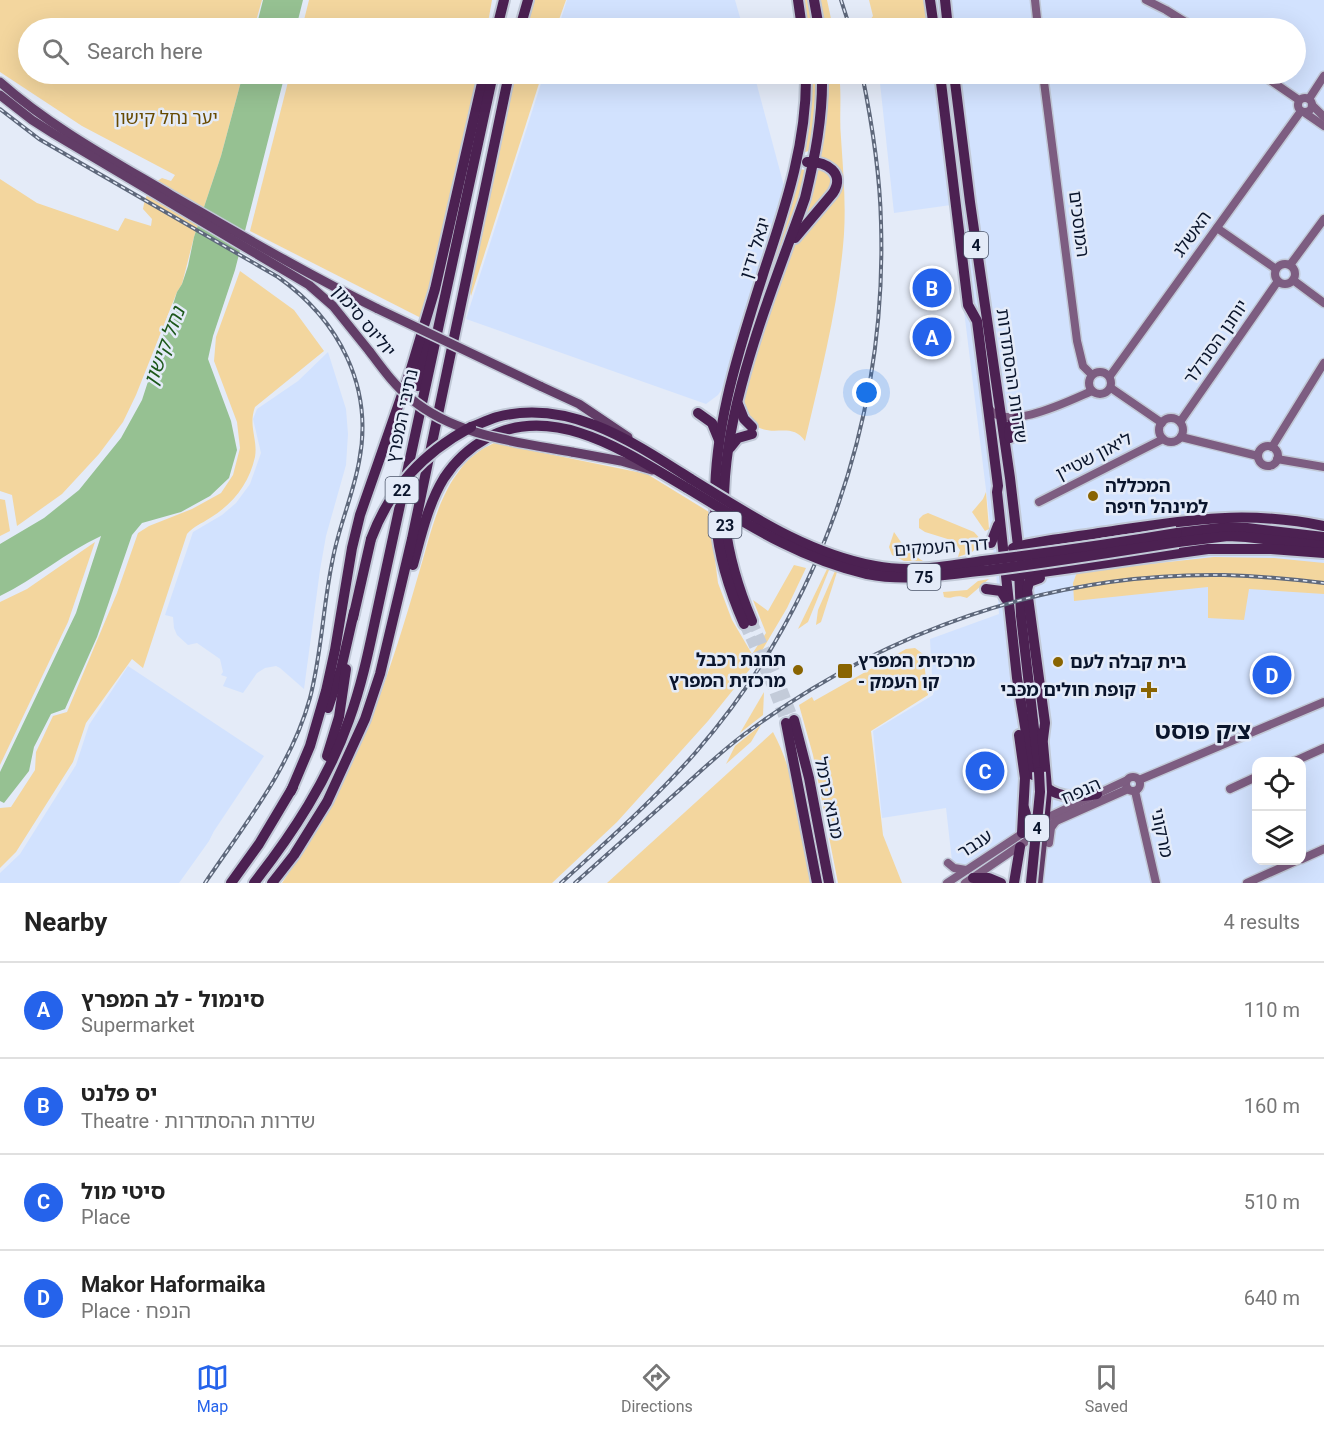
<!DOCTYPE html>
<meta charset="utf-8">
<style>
:root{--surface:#fff;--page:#f2f2f2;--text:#222;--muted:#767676;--line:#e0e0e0;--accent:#2563eb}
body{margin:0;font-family:Roboto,"Noto Sans Hebrew",sans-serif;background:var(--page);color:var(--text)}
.controls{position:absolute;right:18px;bottom:18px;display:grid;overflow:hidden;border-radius:12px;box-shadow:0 6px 24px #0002}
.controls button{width:54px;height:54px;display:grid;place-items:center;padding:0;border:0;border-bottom:2px solid var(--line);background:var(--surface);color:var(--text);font:30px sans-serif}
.you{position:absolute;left:867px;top:393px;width:21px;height:21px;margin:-15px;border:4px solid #fff;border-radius:50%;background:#1a73e8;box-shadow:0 0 0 9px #1a73e833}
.badge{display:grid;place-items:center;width:39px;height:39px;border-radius:50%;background:var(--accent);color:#fff;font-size:20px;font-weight:700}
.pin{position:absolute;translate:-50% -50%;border:3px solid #fff;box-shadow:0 2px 6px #0006}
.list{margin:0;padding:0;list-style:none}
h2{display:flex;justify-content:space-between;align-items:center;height:78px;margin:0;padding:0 24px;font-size:26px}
h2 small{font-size:20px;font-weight:400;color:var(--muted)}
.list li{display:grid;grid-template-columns:39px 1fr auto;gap:18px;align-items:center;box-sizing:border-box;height:96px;padding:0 24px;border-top:2px solid var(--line)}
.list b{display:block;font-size:22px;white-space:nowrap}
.list p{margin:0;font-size:20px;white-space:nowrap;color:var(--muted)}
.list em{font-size:20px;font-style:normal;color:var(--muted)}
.icon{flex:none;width:33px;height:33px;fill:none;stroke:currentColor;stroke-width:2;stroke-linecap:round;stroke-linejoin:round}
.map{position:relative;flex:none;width:1324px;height:883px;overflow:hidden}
.search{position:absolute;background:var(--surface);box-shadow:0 6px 24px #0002;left:18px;right:18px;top:18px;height:66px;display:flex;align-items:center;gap:15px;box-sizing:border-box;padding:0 21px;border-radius:33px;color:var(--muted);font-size:22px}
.sheet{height:462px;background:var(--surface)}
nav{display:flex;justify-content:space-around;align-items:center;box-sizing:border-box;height:84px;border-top:2px solid var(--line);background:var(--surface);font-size:16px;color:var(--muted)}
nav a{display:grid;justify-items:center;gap:3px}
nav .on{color:var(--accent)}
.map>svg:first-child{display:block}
.built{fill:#d2e2fe;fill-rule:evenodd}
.green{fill:#f3d69e}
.water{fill:#96c192}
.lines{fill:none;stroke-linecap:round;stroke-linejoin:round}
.highway-tunnel{stroke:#c3cbd9;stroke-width:10;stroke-dasharray:10 5;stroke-linecap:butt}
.secondary-casing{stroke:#c1c9d7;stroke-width:11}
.primary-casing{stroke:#c1c9d7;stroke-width:12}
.highway-casing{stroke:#c1c9d7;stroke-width:14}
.secondary{stroke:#7d5d81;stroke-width:8}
.primary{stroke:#623d67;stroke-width:9}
.highway{stroke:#4c2152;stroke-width:10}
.rail-casing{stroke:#5e687b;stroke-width:4}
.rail{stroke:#e4ebf8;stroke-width:1.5;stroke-dasharray:4.5;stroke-linecap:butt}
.primary-bridge-casing{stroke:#c1c9d7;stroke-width:12;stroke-linecap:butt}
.highway-bridge-casing{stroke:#c1c9d7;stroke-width:14;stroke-linecap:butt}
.primary-bridge{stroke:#623d67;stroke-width:9}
.highway-bridge{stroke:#4c2152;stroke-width:10}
.poi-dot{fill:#896401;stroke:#e4ebf8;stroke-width:2}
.labels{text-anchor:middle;stroke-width:5;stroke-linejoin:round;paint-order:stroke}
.shield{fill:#e4ebf8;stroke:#4b5569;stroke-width:1.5}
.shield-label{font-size:16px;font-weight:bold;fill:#0a152c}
.park-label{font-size:18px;fill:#674a00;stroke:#e4ebf8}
.street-label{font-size:18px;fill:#0a152c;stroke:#e4ebf8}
.poi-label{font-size:18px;font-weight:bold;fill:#0a152c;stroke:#e4ebf8;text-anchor:start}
.water-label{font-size:20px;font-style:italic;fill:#1d581b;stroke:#e4ebf8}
.district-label{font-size:24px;font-weight:bold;fill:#0a152c;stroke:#e4ebf8}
</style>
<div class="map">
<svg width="1324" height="883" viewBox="0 0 1324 883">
<rect width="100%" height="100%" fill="#e4ebf8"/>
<g class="built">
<polygon points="567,0 735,0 743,28 558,28"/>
<path d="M925,0H1324V883H1043L1051,812L965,865L952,861L946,808L882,818L873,731L933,695L930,639L999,614L996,571L951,205L894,213L879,74H1296V28H929ZM1256,762H1302V860H1256Z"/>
<polygon points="544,74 754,74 784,186 722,389 718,395 706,404 466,319"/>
<polygon points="328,352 346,409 348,434 346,465 326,536 320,570 304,689 280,668 276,666 265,668 257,673 243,693 223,686 227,677 221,675 223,672 220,659 197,643 188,645 177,635 174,628 173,617 165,615 193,532 222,515 236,503 250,484 261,453 253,419 257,409 298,381"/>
<polygon points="128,666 264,756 214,831 209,841 179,883 0,883 0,873 20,854 76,765 89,725"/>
</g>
<g class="green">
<path d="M0,0H262L254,28H28V74H243L221,156L194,237L182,284L177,292L136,395L123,422L99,454L62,494L17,526L12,495L0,491V179L37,203L118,231L125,218L151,226L152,219L143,209C145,196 151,184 162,178L171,181L175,175L82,126L0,72Z"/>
<polygon points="309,0 492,0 487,28 302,28"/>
<polygon points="533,0 566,0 556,28 526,28"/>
<polygon points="802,0 809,0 814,28 807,28"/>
<polygon points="820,0 827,0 833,28 826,28"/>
<polygon points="869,0 924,0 928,28 864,28 873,16"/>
<polygon points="290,74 478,74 431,285 421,318 250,231"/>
<polygon points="514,74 542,74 471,296 469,287"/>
<polygon points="810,74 818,74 818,112 812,150 802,153 809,119"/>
<path d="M829,74H839C842,95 839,116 841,138C843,170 846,201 844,234C839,304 821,373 805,441C791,420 771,440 752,423C748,420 744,409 743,403C742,393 748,381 750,372C761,332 776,293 789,254L797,239L839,187L819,160C825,131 829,103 829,74Z"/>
<polygon points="817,165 822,166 836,182 797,229"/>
<polygon points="799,169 806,170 803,187 733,413 729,408 736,377"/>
<path d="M240,271L294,310L324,351L255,407C248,426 258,439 255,457C249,484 233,504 210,518C201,524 194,526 187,534L143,668L132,659L86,723L73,762L16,852L0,868V808L11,807L35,770L36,752L53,716L67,712L117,593L138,533L149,526L192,509L221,493L233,475L240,448L237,422L214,361L216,337Z"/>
<path d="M494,443L647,474L709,512L718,583L732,620L752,654L766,633L753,600L768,611L794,565L806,568L787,608L754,664L708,721L617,822L552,883H282C319,828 351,772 374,711C391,667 405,621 418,576C429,541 436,501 459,471C468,458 481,449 494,443Z"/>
<polygon points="986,492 989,529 985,531 972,512 983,499"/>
<polygon points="0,499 5,500 10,531 0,536"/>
<polygon points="928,513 974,532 983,542 972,552 958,557 960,550 954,541 925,532 919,528 919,519 923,515"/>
<polygon points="894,532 907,551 923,561 904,561 892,555 889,547"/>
<polygon points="95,542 68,622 0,765 0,602 27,589"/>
<polygon points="1214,557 1274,558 1324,563 1324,594 1249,589 1244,620 1208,618 1208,587 1074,601 1073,583 1077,572"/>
<polygon points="827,569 829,570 808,622 798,629"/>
<polygon points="835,571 837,572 821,622 816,625 818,610"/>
<path d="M989,579L967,598C955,593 952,600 944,597L943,592L967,590L978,581Z"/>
<polygon points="915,648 923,654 928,695 871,731 883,835 902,883 838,883 813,755 799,705 812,697 814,701 906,649"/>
<polygon points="764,692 763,715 740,733"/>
<polygon points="761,725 751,742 726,764 735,746"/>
<path d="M773,732C797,776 802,834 810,883H607Z"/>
</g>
<g class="water">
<polygon points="263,0 303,0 296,28 256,28"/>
<path d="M243,74H285L235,270L213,336L208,359L231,421L237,450L229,478L210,496L181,512L142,523L132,535L97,637L65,709L51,714L34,747L29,771L4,803L0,801V772L76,613L101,536C66,552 35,579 0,596V544L44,518L79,490L121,438L142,400L177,292L182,284L188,266L194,237L221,156Z"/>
</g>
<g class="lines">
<g class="highway-tunnel">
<polyline points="752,621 780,683 794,720"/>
<polyline points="744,624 772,686 786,723"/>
</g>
<defs>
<g id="secondary">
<polyline points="1035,0 1038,28"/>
<polyline points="1146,0 1166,10 1195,28"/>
<polyline points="1043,74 1077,341 1083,366 1092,375"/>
<polyline points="1261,74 1299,100"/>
<circle cx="1305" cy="105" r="7"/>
<polyline points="1309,99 1324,76"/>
<polyline points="1312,105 1324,117"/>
<polyline points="1305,113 1324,126"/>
<polyline points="1217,228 1276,269"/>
<circle cx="1285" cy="274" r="10"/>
<polyline points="1290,265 1324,219"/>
<polyline points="1293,280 1324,303"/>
<circle cx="1100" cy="383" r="11"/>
<polyline points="1110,376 1301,111"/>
<polyline points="1111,388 1162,423"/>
<path d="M988,407C1004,434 1071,400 1092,391"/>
<circle cx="1171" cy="430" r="12"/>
<polyline points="1180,422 1278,281"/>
<polyline points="1181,437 1258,456"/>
<circle cx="1268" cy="456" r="10"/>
<polyline points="1272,447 1324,363"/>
<polyline points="1277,459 1324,467"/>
<polyline points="1039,502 1163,439"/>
<polyline points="1293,762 1324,748"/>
<circle cx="1133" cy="784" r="7"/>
<polyline points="1139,780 1324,702"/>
<polyline points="1230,789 1256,777"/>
<polyline points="1135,791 1156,883"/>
<polyline points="1042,820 1125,781"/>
<polyline points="1049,843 1051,828 1056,821"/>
<polyline points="1302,859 1324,849"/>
<polyline points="948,863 954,868 966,870"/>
<polyline points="947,883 1026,831"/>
<polyline points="965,883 1056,821 1128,789"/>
<polyline points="1247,883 1298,860"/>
</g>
<g id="primary">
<path d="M0,82C51,127 112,160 171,195C239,234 307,274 378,309"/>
<polyline points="0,95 32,120 54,134 309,285 333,306 370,352"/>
<polyline points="540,386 579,404 628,437"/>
<polyline points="572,452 621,461 652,470"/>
<polyline points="1038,883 1044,828"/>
</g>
<g id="highway">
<polyline points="798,0 802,28"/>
<polyline points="814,0 819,28"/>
<polyline points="930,0 934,28"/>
<polyline points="945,0 948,28"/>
<polyline points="497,28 504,0"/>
<polyline points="520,28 528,0"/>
<polyline points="940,74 968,305 977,321 998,486 997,492 1017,678 1033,775"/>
<polyline points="954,74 970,202 1010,478 1018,546 1021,616 1039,772"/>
<path d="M795,238L833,193C846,173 826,161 807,162"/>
<polyline points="418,386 426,340"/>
<polyline points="738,404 744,419 752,427"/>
<polyline points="698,413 712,423 719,440"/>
<path d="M471,427C479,424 488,420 497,417C569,398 633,442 691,479"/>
<path d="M1010,438C1008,428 1011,422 1020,416"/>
<polyline points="730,448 738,438 752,434"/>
<polyline points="1177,533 1228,527 1247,528 1324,537"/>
<polyline points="1178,542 1228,536 1246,537 1324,546"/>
<polyline points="991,543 998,525"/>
<path d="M1013,548C1040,540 1071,538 1099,533C1180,521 1243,509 1324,526"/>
<path d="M413,565C421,536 428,504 444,478C455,461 469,448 487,438C555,401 630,455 687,488"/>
<polyline points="1014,576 1208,549 1271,549 1324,553"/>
<polyline points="1040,578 1029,582 1027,590 1045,723 1043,739"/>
<polyline points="986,589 1001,591 1006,599"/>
<polyline points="353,618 371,539"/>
<path d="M752,621C739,590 729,558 725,524C716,421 771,295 805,198C815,157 823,117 822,74"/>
<path d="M744,624C730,592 719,559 716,523C709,437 740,346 766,265C787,202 807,140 806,74"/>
<polyline points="328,708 341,669 354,612"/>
<polyline points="794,720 809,778 829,883"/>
<polyline points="786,723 817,883"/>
<polyline points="1019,735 1025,778 1022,833"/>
<polyline points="327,756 339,717 346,669"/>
<path d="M1047,788C1062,799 1080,797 1097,794"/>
<polyline points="291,791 310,746 326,691 335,650 352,548 360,515 411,369 435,289 484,74"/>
<polyline points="1024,808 1029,824 1036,828 1044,828 1047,788 1042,733"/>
<polyline points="973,878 989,878 1001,883"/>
<polyline points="231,883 259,844 293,787"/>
<path d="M254,883C293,833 328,780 349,720C361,687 368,654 375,621L493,74"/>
<polyline points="272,883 294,855 327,802 365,719 380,674 412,539 509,74"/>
<polyline points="1014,883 1020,847"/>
</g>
</defs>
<use href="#secondary" class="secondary-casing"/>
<use href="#primary" class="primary-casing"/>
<use href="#highway" class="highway-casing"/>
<use href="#secondary" class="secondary"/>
<use href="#primary" class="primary"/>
<use href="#highway" class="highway"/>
<defs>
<g id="rail">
<polyline points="841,0 850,28"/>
<path d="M0,109L39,139L278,277C339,320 374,387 359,462C353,495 339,526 333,558C323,604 322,652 310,698C291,767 245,824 205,883"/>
<path d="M561,883C607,841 655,799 696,752C822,607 887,415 881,223C880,173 872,123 862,74"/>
<path d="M575,883C611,851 648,818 684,786C703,769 722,751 742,736C881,632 1050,572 1224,575C1258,576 1291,579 1324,583"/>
</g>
</defs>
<use href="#rail" class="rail-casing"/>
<use href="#rail" class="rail"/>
<defs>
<g id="primary-bridge">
<polyline points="378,309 540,386"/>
<path d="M370,352C382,368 394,385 410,398C455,436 517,442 572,452"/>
</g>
<g id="highway-bridge">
<path d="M691,479C750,515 806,553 875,566C911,573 948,566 983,561C1048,553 1112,544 1177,533"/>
<path d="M687,488C745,523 800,559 867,574C908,582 948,574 989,570C1052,562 1115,552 1178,542"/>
<path d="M371,539C390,488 423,453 471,427"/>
<polyline points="1031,883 1040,792 1039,772"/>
</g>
</defs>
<use href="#primary-bridge" class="primary-bridge-casing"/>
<use href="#highway-bridge" class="highway-bridge-casing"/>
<use href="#primary-bridge" class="primary-bridge"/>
<use href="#highway-bridge" class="highway-bridge"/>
</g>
<g class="poi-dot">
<circle cx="1093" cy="496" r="6"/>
<circle cx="1058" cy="662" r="6"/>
<circle cx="798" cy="670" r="6"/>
<rect x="837" y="663" width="16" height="16" rx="3"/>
<path d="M1146 681h6v6h6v6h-6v6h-6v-6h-6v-6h6z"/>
</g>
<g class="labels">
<g class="shield">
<rect x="964" y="232" width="24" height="26" rx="4.5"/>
<rect x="385.5" y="477" width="33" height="26" rx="4.5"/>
<rect x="708.5" y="512" width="33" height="26" rx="4.5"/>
<rect x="907.5" y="564" width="33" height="26" rx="4.5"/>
<rect x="1025" y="815" width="24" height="26" rx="4.5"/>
</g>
<g class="shield-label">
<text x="976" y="251">4</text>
<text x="402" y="496">22</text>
<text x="725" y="531">23</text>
<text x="924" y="583">75</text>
<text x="1037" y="834">4</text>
</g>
<g class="park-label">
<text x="166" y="124">יער נחל קישון</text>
</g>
<g class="street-label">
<text transform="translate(1079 224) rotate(83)" y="6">המוסכים</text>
<text transform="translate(1192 234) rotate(-54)" y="6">האשלג</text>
<text transform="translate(755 248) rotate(-72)" y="6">יגאל ידין</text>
<text transform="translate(364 321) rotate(50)" y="6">יוליוס סימון</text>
<text transform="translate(1216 342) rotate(-55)" y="6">יוחנן הסנדלר</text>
<text transform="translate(1012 376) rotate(82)" y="6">שדרות ההסתדרות</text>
<text transform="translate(402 416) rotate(-78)" y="6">נתיבי המפרץ</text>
<text transform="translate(1094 456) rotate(-27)" y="6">ליאון שטיין</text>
<text transform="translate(941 547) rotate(-4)" y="6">דרך העמקים</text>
<text transform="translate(1081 791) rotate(-24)" y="6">הנפח</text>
<text transform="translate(829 798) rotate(78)" y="6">מבוא כרמל</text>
<text transform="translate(1162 833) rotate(78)" y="6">מרקוני</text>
<text transform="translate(975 844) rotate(-33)" y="6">ענבר</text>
</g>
<g class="poi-label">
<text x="1105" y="492">המכללה<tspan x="1105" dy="21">למינהל חיפה</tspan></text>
<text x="786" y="666" text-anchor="end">תחנת רכבל<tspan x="786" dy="21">מרכזית המפרץ</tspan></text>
<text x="858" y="667">מרכזית המפרץ<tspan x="858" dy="21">- קו העמק</tspan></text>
<text x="1070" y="668">בית קבלה לעם</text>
<text x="1136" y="696" text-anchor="end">קופת חולים מכבי</text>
</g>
<g class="water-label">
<text transform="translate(164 346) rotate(-69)" y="7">נחל קישון</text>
</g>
<g class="district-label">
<text x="1203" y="739">צ׳ק פוסט</text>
</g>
</g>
</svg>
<div class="controls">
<button><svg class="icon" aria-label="locate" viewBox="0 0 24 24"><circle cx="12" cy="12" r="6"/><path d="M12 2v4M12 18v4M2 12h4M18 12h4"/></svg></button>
<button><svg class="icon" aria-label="layers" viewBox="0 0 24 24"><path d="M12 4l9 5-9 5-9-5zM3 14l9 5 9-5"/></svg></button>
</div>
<div class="you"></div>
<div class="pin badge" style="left:932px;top:337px">A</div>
<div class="pin badge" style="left:932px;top:288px">B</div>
<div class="pin badge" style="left:985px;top:771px">C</div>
<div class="pin badge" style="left:1272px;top:675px">D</div>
<div class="search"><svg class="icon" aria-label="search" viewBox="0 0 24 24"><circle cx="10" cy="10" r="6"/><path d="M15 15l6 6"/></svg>Search here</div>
</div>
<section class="sheet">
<h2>Nearby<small>4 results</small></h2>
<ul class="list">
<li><span class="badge">A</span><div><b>סינמול - לב המפרץ</b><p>Supermarket</p></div><em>110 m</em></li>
<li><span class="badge">B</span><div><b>יס פלנט</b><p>Theatre · שדרות ההסתדרות</p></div><em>160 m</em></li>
<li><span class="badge">C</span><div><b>סיטי מול</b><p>Place</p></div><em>510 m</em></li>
<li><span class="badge">D</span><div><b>Makor Haformaika</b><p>Place · הנפח</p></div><em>640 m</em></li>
</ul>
</section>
<nav>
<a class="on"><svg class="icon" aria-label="map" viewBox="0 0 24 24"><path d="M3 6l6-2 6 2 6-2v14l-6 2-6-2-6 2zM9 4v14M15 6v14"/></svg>Map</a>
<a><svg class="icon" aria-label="directions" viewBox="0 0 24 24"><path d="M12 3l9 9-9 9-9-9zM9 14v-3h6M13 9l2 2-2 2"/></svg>Directions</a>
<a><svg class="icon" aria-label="saved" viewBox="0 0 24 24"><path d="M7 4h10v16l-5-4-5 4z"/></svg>Saved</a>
</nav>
